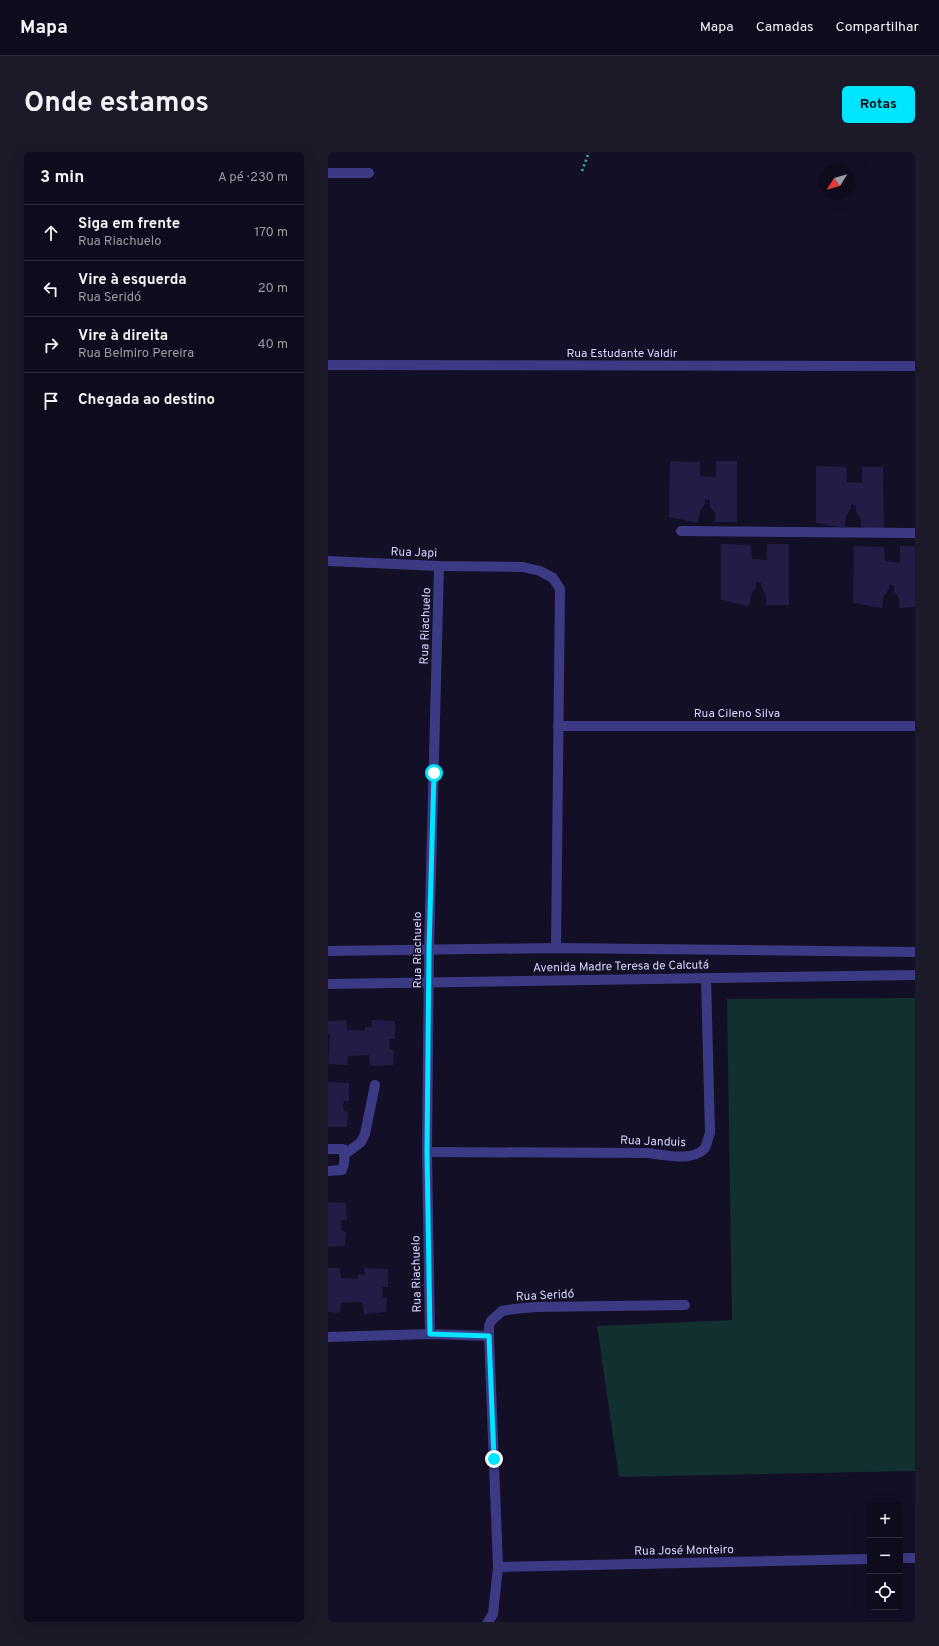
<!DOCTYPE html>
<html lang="pt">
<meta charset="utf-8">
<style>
:root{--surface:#0e0b1c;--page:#1c1929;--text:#f1f3f6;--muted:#9b9ba3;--line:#2e2b3b;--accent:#00e5ff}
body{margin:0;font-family:Overpass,sans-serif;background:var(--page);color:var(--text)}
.controls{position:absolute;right:12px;bottom:12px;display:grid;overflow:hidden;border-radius:6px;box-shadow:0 4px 16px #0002}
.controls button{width:36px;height:36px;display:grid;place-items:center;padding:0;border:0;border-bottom:1px solid var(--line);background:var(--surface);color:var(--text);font:20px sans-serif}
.compass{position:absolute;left:491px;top:12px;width:36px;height:36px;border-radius:50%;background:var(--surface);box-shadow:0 4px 16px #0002;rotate:233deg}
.stop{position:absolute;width:12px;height:12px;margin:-9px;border:3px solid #00e5ff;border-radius:50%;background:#fff}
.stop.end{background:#00e5ff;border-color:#fff;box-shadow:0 1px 4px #0008}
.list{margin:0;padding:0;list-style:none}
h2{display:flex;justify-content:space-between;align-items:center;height:52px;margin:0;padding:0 16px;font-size:17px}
h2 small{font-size:13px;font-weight:400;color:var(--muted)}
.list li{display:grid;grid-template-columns:26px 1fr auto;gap:12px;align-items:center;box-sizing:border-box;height:56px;padding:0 16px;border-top:1px solid var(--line)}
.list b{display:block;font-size:15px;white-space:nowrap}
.list p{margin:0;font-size:13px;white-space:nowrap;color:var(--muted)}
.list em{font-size:13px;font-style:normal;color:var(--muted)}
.icon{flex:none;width:22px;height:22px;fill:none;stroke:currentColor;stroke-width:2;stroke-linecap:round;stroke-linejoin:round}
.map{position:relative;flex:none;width:587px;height:1470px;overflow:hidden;border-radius:6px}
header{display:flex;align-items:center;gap:24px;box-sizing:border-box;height:56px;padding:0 20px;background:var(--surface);border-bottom:1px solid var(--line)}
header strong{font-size:19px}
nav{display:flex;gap:22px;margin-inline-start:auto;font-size:14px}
.intro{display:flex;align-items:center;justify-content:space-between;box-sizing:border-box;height:96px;padding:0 24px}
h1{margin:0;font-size:28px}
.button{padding:10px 18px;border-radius:6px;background:var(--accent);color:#111;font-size:14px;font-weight:700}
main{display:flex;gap:24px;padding:0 24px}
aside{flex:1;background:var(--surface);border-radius:6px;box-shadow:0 4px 16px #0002}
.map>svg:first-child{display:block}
.green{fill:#12302f}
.building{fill:#241b47}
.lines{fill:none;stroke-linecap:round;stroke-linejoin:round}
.path{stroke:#2fb8b0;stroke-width:2.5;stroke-dasharray:2 3;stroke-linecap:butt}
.service{stroke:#3d3a85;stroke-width:10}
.minor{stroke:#3d3a85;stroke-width:10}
.route{stroke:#00e5ff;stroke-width:5}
.labels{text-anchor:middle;stroke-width:3;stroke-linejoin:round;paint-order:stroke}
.street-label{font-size:12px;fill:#d9d4ff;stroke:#130f26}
</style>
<header>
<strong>Mapa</strong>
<nav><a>Mapa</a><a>Camadas</a><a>Compartilhar</a></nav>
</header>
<div class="intro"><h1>Onde estamos</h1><a class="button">Rotas</a></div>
<main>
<aside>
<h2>3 min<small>A pé · 230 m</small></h2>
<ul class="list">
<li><svg class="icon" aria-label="ahead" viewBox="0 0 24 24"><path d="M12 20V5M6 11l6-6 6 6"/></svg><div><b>Siga em frente</b><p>Rua Riachuelo</p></div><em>170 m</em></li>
<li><svg class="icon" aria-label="left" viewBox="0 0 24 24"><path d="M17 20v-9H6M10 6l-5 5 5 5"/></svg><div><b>Vire à esquerda</b><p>Rua Seridó</p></div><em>20 m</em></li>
<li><svg class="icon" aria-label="right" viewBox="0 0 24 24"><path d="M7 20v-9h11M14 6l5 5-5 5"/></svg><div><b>Vire à direita</b><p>Rua Belmiro Pereira</p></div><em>40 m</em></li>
<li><svg class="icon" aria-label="arrive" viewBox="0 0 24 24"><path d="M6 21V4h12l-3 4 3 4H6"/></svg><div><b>Chegada ao destino</b></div></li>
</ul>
</aside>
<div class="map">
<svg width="587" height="1470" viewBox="0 0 587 1470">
<rect width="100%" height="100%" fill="#130f26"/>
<polygon class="green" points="587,846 587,1319 291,1325 269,1174 404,1168 399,847"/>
<g class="building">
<polygon points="342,309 372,310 372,324 388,325 388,309 409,309 409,370 387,370 387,361 382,355 382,348 377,347 377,352 372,359 370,371 341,365"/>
<polygon points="488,314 518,315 519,330 534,331 534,315 555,315 556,376 533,376 533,367 528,360 528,354 523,352 523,357 518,364 516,376 488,371"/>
<polygon points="393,392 423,393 424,407 439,408 439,392 461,392 461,453 438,453 438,444 434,437 433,431 428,430 428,435 424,441 421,454 393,448"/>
<polygon points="526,394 556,395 557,409 572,411 572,394 587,394 587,455 571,456 571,446 566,440 566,434 561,432 561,437 556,444 554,456 525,451"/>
<polygon points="18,868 19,878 37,879 37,875 44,875 43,868 67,869 67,887 61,887 62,897 66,899 65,913 42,914 41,903 20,904 19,913 0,912 2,883 0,882 0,869"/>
<polygon points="0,930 21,931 21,949 15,949 16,959 20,960 19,975 0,975"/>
<polygon points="0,1050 18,1051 19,1068 13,1068 13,1079 18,1080 17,1094 0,1095"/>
<polygon points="0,1116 12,1116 13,1126 30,1127 30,1122 37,1123 36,1116 60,1117 60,1135 54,1135 55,1145 59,1146 58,1160 36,1162 34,1150 13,1151 12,1161 0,1160"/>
</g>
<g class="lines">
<polyline class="path" points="254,19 261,0"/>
<g class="service">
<polyline points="0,21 41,21"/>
<polyline points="0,997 15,997 17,998 16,1012 14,1018 0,1019"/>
<polyline points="16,1003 33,990 37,982 47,933"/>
</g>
<g class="minor">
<polyline points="0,213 587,214"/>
<polyline points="353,379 587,381"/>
<polyline points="0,409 111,414 195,415 212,419 225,426 232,437 228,796"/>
<polyline points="230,574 587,574"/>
<polyline points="0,799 228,796 587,800"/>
<polyline points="0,832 587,823"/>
<path d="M99,1000L320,1001C335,1003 366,1010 377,996C379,992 380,986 382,981L378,826"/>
<polyline points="102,1182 99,1000 101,797 111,414"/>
<polyline points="0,1185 102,1182 161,1184"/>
<polyline points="572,1406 587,1406"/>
<polyline points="170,1415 542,1407"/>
<polyline points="160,1470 165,1462 170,1415 161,1184 161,1174 163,1169 174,1159 186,1157 207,1155 357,1153"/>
</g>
</g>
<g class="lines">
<polyline class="route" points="106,621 101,797 99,1000 102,1182 161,1184 166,1307"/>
</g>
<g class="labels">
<g class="street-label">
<text x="294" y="205">Rua Estudante Valdir</text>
<text transform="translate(86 400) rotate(2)" y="4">Rua Japi</text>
<text transform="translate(97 474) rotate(-88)" y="4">Rua Riachuelo</text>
<text x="409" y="565">Rua Cileno Silva</text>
<text transform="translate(89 798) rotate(-90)" y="4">Rua Riachuelo</text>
<text transform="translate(293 814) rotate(-1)" y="4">Avenida Madre Teresa de Calcutá</text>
<text transform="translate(325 989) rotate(2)" y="4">Rua Janduis</text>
<text transform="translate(88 1122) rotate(-91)" y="4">Rua Riachuelo</text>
<text transform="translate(217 1143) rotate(-3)" y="4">Rua Seridó</text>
<text transform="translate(356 1398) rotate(-1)" y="4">Rua José Monteiro</text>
</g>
</g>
</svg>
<div class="controls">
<button>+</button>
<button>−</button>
<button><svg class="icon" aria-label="locate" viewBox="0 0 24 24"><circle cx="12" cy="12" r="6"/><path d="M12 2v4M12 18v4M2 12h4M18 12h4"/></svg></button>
</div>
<svg class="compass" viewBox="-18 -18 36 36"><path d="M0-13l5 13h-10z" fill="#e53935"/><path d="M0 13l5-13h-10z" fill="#9b9ba3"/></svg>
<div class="stop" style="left:106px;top:621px"></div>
<div class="stop end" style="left:166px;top:1307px"></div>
</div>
</main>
